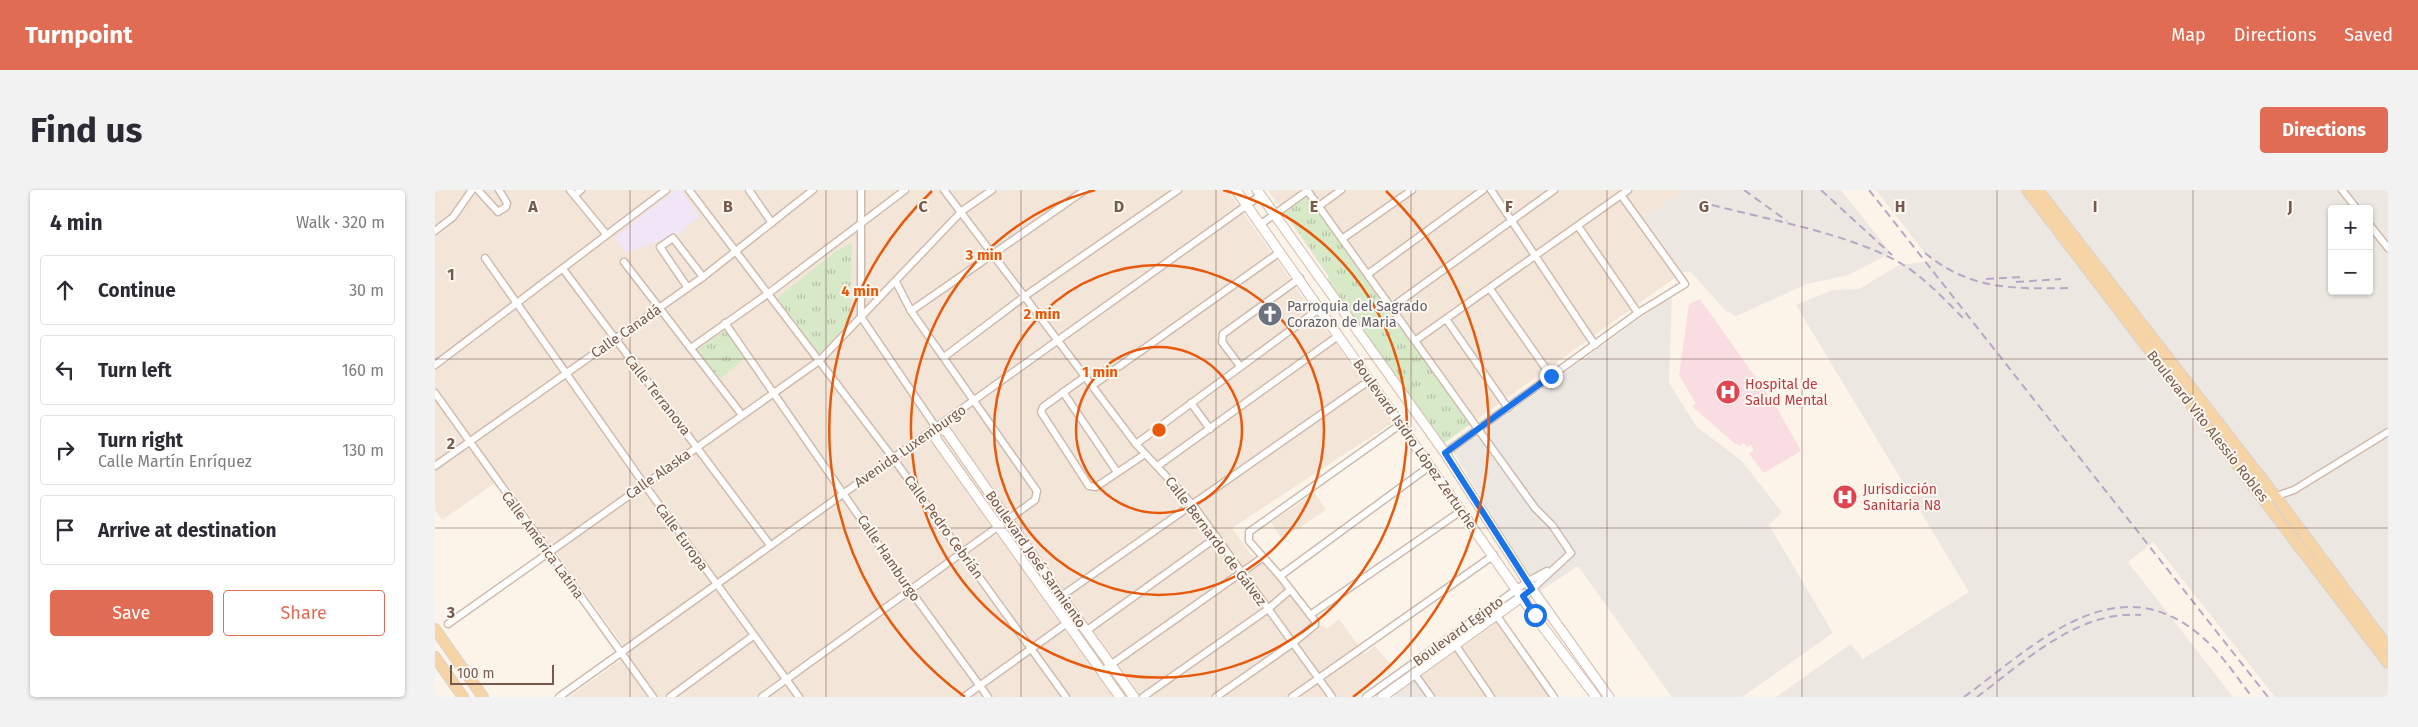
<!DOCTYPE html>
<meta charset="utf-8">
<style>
:root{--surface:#fff;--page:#f2f2f3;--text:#2b2b33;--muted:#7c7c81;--line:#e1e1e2;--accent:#e06c54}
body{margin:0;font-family:"Fira Sans",sans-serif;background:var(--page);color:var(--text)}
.controls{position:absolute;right:15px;top:15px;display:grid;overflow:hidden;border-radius:5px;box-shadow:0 1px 4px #0004}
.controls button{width:45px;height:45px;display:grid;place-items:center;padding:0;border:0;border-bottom:1px solid var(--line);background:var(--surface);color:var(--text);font:25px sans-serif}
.scale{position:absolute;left:15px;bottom:12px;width:104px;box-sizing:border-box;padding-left:5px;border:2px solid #765a4d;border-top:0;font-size:14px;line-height:18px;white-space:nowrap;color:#765a4d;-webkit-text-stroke:4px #fef8f0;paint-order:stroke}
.stop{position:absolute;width:15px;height:15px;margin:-11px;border:4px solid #1a73e8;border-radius:50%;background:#fff}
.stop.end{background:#1a73e8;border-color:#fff;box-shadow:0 1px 5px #0008}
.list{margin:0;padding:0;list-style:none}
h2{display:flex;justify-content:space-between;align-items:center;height:65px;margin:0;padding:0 20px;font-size:21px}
h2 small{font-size:16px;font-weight:400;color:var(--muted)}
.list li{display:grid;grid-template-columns:32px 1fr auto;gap:15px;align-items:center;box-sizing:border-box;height:70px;margin:0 10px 10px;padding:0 10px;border:1px solid var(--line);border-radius:5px}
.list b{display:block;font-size:19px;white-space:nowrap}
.list p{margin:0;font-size:16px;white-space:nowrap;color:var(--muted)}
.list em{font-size:16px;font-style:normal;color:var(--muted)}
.actions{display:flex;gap:10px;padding:15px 20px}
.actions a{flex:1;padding:11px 0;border:1px solid var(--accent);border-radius:5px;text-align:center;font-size:18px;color:var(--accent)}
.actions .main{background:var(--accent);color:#fff}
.icon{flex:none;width:28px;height:28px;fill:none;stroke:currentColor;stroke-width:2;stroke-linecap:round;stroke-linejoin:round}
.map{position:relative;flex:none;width:1953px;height:507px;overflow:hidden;border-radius:5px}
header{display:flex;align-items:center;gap:30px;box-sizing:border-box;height:70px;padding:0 25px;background:var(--accent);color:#fff}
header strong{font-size:24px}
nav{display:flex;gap:28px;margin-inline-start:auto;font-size:18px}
.intro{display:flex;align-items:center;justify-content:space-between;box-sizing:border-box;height:120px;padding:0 30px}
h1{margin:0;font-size:35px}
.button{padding:12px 22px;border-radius:5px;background:var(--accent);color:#fff;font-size:18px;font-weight:700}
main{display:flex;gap:30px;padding:0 30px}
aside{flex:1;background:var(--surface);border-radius:5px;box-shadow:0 1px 4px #0004}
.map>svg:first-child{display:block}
.residential{fill:#f3e5d8}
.industrial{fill:#ede7e2;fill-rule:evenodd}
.education{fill:#f1e5f8}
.medical{fill:#f9dde2}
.park{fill:url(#park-tufts)}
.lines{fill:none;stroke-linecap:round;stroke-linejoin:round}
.street-casing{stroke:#cebbaf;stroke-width:9}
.secondary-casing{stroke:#d3bdaf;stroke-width:11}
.primary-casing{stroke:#d9d1cd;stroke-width:12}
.street{stroke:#fff;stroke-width:6}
.secondary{stroke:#fff;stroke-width:9}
.primary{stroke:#f7d4a5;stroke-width:10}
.rail{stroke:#b6a7c6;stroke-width:2;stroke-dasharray:8 5;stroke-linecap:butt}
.route{stroke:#1a73e8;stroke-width:6}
.grid{fill:none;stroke:#765a4d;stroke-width:1;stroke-opacity:0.55}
.ring{fill:none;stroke:#e8590c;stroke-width:2.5}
.labels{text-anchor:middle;stroke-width:4;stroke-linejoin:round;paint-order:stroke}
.worship-label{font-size:14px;fill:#5b616d;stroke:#fef8f0;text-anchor:start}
.street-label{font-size:14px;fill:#765a4d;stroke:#fef8f0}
.health-label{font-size:14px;fill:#be3a42;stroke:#fef8f0;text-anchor:start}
.grid-label{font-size:16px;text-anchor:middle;font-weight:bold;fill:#765a4d;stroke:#fef8f0;stroke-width:4;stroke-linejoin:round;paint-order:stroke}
.centre{fill:#e8590c;stroke:#fef8f0;stroke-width:2.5}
.ring-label{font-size:15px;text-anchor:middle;font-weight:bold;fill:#e8590c;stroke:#fef8f0;stroke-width:4;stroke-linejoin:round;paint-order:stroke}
</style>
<header>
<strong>Turnpoint</strong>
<nav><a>Map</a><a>Directions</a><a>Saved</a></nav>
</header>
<div class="intro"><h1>Find us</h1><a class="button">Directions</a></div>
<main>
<aside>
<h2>4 min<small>Walk · 320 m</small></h2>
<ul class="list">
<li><svg class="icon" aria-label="ahead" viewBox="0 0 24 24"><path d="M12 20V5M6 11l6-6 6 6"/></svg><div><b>Continue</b></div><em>30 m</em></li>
<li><svg class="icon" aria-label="left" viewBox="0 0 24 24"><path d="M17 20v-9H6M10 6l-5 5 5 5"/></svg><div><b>Turn left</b></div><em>160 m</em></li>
<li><svg class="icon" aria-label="right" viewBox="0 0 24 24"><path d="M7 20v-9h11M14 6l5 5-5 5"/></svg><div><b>Turn right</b><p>Calle Martín Enríquez</p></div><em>130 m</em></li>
<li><svg class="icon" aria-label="arrive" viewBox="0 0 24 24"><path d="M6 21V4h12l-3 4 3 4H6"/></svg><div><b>Arrive at destination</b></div></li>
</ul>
<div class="actions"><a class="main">Save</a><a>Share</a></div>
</aside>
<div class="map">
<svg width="1953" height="507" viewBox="0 0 1953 507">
<defs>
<pattern id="park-tufts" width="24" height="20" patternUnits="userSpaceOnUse" patternTransform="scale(1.25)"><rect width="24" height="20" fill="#d7e9c7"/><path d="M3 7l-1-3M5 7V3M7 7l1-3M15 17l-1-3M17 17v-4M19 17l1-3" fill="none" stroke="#b3c0a4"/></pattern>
</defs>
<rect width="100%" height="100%" fill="#fcf4e9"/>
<g class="residential">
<polygon points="0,0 792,0 957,233 797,338 821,371 829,370 876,429 892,439 904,429 930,464 940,456 958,477 916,507 134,507 194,464 67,288 7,330 0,320"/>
<polygon points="833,0 1252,0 1208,26 1248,82 1009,253"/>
<polygon points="880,303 891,320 847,349 836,332"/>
<polygon points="1061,432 1114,507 1002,507 986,484"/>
</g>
<g class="industrial">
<polygon points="1252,0 1406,0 1456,63 1413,85 1372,94 1301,126 1291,121 1256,82 1248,82 1208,26"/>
<path d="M1441,0H1953V507H1840L1718,352L1693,372L1798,507H1341L1416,454L1428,469L1534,402L1361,115L1397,100L1424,99L1464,75L1496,71ZM1897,19H1934V101H1897Z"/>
<polygon points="1237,105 1234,193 1262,237 1306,270 1347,322 1334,335 1398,443 1307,507 1237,507 1143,376 1104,402 1019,263"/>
<polygon points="986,484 1002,507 954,507"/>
</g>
<polygon class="education" points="240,0 246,0 264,26 243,44 191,63 179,48"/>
<polygon class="medical" points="1265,109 1341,216 1366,261 1329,283 1314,264 1319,260 1316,255 1312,257 1309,253 1305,256 1299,253 1257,216 1261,214 1244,185 1254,114"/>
<g class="park">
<polygon points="871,6 1037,233 1009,253 894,95 893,85 850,22"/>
<polygon points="417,52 415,131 384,164 342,108 400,62"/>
<polygon points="291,140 309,169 285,189 262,160"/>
</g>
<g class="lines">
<defs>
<g id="street">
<polyline points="43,0 63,22 71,17 72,13 64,0"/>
<polyline points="135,0 171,44"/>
<polyline points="254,0 458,268 631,507"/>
<polyline points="314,0 337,33"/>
<polyline points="426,0 426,127 500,236"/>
<polyline points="509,0 701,254 758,315 897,507"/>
<polyline points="872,0 1043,239 1100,318 1117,335 1136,363 1097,399"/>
<polyline points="1056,0 1160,155"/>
<polyline points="1907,0 1922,19"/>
<polyline points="140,5 146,0"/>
<polyline points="884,16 906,0"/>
<polyline points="826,34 872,1"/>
<polyline points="1934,34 1953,58"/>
<polyline points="1143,36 1203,123"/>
<polyline points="0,41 18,27 37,0"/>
<polyline points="907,49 977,0"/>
<polyline points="50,68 209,294 364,507"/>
<polyline points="189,72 307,225"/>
<polyline points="128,79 335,355"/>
<polyline points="933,84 1048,0"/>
<polyline points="253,98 225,57 238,48 268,87"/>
<polyline points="1055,99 1116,186"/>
<polyline points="957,117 1119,0"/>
<polyline points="476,121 650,0"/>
<polyline points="1011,129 1073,218"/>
<polyline points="290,133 475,400 553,507"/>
<polyline points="981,150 1193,0"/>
<polyline points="256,158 334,103 470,0"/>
<polyline points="509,167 590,106 743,0"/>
<polyline points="0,175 231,0"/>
<polyline points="805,176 787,152 788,144 865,88"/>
<polyline points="651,186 608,217 606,222 654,296 661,297 710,264"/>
<polyline points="658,195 845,62"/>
<polyline points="628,202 682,282"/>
<polyline points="0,203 218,507"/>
<polyline points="756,213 775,239"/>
<polyline points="701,254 884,119"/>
<polyline points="1010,263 1203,123 1250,94 1186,5"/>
<polyline points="724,275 903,146"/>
<polyline points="0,276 268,87 378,0"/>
<polyline points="1830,310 1859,300 1953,242"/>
<polyline points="845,386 995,276"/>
<polyline points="618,412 935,190"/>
<polyline points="875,425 1026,321"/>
<polyline points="1062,426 1119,507"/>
<polyline points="13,434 384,171 527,21 557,0"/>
<polyline points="651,441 782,347"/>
<polyline points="1015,447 1056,507"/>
<polyline points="667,481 827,368"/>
<polyline points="978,482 996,507"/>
<polyline points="124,507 826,5"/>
<polyline points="235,507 318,446"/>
<polyline points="327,507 600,310 602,301 476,121 461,92"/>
<polyline points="529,507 632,433"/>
<polyline points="708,507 833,419 855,400"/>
<polyline points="781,507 858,453 880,435 880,431 845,386 814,351 814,342 966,234"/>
<polyline points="857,507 1059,365"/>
<polyline points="931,507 1092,392 1112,381"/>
</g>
<g id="secondary">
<polyline points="801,0 1099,425 1161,507"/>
<polyline points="822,0 1010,263 1097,399 1174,507"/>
<polyline points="500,236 512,242 626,406 699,507"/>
<polyline points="500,236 501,249 685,507"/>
<polyline points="947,507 1091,404"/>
</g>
<g id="primary">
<polyline points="1592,0 1953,473"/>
<polyline points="1603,0 1841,307 1953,457"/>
<polyline points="0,439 48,507"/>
<polyline points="0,467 28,507"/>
</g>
</defs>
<use href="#street" class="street-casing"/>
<use href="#secondary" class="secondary-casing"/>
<use href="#primary" class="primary-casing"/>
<use href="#street" class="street"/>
<use href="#secondary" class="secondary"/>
<use href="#primary" class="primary"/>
<g class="rail">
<polyline points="1309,0 1352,31"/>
<polyline points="1386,0 1457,65"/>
<polyline points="1434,0 1833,507"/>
<path d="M1277,15C1335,30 1416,44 1467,74C1491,89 1510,110 1530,130"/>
<path d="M1490,63C1535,100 1578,99 1633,98"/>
<polyline points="1551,89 1588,87"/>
<polyline points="1581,92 1626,89"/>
<path d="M1529,507C1598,457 1680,372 1766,446C1786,463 1801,486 1817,507"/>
<path d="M1542,507C1590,471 1643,420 1706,425"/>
</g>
</g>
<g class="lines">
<polyline class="route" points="1100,425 1088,406 1097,399 1010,263 1116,186"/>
</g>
<path class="grid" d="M195,0V507M391,0V507M586,0V507M781,0V507M976,0V507M1172,0V507M1367,0V507M1562,0V507M1758,0V507M0,169H1953M0,338H1953"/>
<g class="ring">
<circle cx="724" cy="240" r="83"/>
<circle cx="724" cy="240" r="165"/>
<path d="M788 0A248 248 0 1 1 660 0"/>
<path d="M530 507A330 330 0 0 1 497 1M951 1A330 330 0 0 1 918 507"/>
</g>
<defs>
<symbol id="church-disc" viewBox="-11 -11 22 22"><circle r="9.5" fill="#6b7280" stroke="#fef8f0"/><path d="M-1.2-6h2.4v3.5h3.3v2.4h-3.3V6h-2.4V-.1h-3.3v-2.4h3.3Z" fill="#fff"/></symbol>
<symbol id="hospital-disc" viewBox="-11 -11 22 22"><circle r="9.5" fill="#e0444e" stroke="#fef8f0"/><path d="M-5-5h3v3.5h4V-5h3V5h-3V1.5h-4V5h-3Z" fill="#fff"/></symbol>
</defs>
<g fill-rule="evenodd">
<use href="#church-disc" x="821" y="110" width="28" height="28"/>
<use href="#hospital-disc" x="1279" y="188" width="28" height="28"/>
<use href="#hospital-disc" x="1396" y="293" width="28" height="28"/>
</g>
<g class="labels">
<g class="worship-label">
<text x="852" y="121">Parroquia del Sagrado<tspan x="852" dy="16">Corazon de Maria</tspan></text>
</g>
<g class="street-label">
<text transform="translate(191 141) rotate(-35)" y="5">Calle Canadá</text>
<text transform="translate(223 205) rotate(52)" y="5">Calle Terranova</text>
<text transform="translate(1773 236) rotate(52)" y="5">Boulevard Vito Alessio Robles</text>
<text transform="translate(980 254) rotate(55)" y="5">Boulevard Isidro López Zertuche</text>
<text transform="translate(475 256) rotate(-35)" y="5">Avenida Luxemburgo</text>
<text transform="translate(223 284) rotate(-35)" y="5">Calle Alaska</text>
<text transform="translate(509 337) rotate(54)" y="5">Calle Pedro Cebrián</text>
<text transform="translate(247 347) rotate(54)" y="5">Calle Europa</text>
<text transform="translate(781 351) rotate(53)" y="5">Calle Bernardo de Gálvez</text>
<text transform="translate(108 355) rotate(54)" y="5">Calle América Latina</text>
<text transform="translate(454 368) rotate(56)" y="5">Calle Hamburgo</text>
<text transform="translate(601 369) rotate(55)" y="5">Boulevard José Sarmiento</text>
<text transform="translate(1023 441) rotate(-36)" y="5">Boulevard Egipto</text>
</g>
<g class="health-label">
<text x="1310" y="199">Hospital de<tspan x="1310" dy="16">Salud Mental</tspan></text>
<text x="1428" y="304">Jurisdicción<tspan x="1428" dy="16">Sanitaria N8</tspan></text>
</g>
</g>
<g class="grid-label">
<text x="98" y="22">A</text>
<text x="293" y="22">B</text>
<text x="488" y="22">C</text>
<text x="684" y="22">D</text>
<text x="879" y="22">E</text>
<text x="1074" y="22">F</text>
<text x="1269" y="22">G</text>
<text x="1465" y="22">H</text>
<text x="1660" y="22">I</text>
<text x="1855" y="22">J</text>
<text x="16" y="90">1</text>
<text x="16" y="259">2</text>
<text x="16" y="428">3</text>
</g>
<circle cx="724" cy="240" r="8" class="centre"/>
<g class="ring-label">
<text x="549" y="70">3 min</text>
<text x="425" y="106">4 min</text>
<text x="607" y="129">2 min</text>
<text x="665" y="187">1 min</text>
</g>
</svg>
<div class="controls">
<button>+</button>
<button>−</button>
</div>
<div class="scale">100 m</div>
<div class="stop" style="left:1100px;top:425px"></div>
<div class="stop end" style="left:1116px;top:186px"></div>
</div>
</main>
